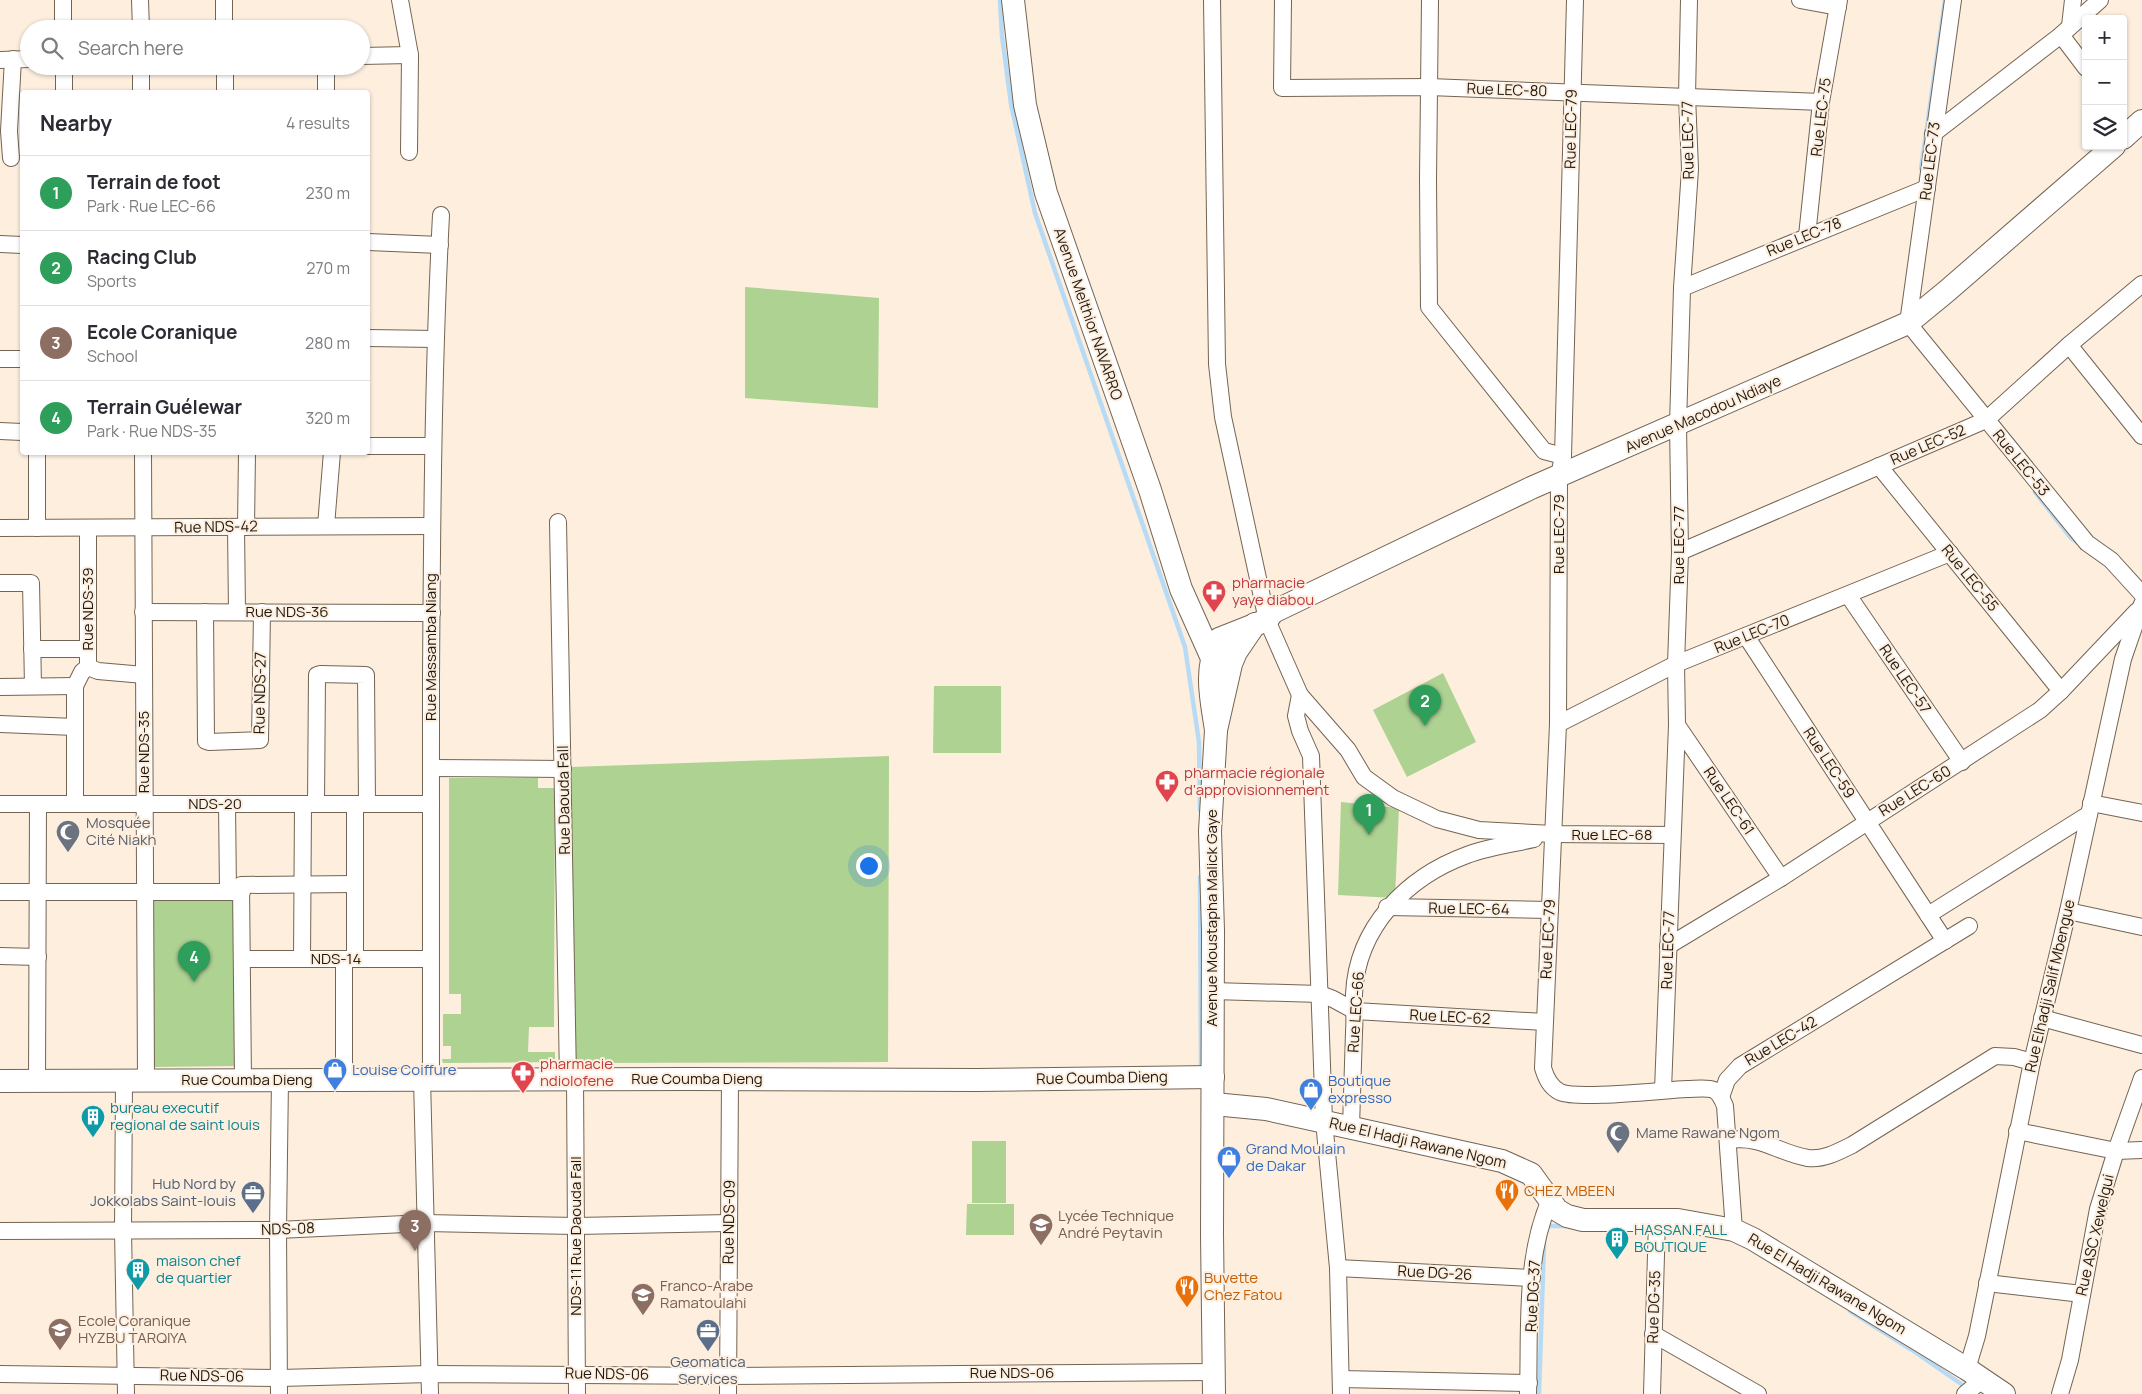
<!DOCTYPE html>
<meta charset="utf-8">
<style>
:root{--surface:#fff;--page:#f7f7f7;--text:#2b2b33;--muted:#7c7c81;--line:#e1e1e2;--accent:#ce416c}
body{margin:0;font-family:Manrope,sans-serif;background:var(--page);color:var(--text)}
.controls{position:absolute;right:15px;top:15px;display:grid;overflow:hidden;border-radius:5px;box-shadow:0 1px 4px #0004}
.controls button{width:45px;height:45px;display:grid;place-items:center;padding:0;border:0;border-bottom:1px solid var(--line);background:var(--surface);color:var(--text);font:25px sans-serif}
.you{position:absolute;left:868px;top:865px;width:18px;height:18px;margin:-12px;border:4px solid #fff;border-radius:50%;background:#1a73e8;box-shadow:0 0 0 8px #1a73e833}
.badge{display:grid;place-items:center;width:32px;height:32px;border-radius:50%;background:var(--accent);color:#fff;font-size:16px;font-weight:700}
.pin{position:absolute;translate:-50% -41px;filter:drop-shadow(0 1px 2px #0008)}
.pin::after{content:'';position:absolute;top:26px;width:18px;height:15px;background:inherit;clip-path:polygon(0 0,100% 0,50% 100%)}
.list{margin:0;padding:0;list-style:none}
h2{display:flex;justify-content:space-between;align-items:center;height:65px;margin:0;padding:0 20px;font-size:21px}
h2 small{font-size:16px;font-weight:400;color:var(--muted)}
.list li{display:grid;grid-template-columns:32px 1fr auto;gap:15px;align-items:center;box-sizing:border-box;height:75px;padding:0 20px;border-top:1px solid var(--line)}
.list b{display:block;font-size:19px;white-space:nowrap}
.list p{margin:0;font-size:16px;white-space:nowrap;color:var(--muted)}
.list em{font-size:16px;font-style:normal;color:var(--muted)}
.icon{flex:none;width:28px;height:28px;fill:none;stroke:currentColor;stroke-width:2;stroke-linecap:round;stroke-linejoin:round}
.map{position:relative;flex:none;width:2142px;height:1394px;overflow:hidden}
.search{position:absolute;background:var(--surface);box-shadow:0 1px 4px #0004;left:20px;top:20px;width:350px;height:55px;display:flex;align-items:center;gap:12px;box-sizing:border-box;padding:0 18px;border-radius:28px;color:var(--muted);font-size:19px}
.panel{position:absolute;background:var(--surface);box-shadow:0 1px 4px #0004;left:20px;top:90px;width:350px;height:365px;border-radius:5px}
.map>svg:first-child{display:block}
.green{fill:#add292}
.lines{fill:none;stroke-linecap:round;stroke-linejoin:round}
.stream{stroke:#b8dbf5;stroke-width:4.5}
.street-casing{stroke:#746453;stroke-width:18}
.secondary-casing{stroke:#746453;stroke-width:24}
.street{stroke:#fff;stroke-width:16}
.secondary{stroke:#fff;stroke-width:22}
.labels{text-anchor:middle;stroke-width:4;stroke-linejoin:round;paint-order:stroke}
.street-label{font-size:15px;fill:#1f1912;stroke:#fdeede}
.health-label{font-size:15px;fill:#be3a42;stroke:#fdeede;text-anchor:start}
.worship-label{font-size:15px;fill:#5b616d;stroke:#fdeede;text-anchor:start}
.shop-label{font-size:15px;fill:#366cbe;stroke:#fdeede;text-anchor:start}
.culture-label{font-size:15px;fill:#0d838f;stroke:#fdeede;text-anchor:start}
.service-label{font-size:15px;fill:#4e5e75;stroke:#fdeede;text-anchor:end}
.food-label{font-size:15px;fill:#c56008;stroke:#fdeede;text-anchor:start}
.education-label{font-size:15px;fill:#785e54;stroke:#fdeede;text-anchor:start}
</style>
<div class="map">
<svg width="2142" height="1394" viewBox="0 0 2142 1394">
<rect width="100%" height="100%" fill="#fdeede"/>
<g class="green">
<polygon points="745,287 879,298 878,408 745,398"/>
<polygon points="1443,673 1476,742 1407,777 1373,710"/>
<polygon points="934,686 1001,686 1001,753 933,753"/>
<polygon points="889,756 888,1062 576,1063 571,767"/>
<polygon points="449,778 538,778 538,788 555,788 554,1027 529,1027 528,1052 555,1052 555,1062 443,1063 442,1059 451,1059 451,1046 443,1046 443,1014 461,1014 461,994 449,994"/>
<polygon points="1341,802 1399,808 1395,898 1338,895"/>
<polygon points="235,897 237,1066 153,1067 150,898"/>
<rect x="972" y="1141" width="34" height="62"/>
<polygon points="967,1204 1014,1204 1014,1235 966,1235"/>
</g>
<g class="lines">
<g class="stream">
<polyline points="1000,0 1002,36 1011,104 1035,213 1185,647 1199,742 1200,810"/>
<polyline points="1921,169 1945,0"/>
<polyline points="2035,492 2071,538 2078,543"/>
<polyline points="1200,877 1201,1070"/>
<polyline points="1545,1226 1567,1226"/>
<polyline points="1850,1311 1912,1350 1967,1388"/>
<polyline points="1539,1394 1544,1244"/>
</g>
<defs>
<g id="street">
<polyline points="63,0 63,29"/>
<polyline points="140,0 141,29"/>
<polyline points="224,0 224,29"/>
<polyline points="400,0 410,55 409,152"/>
<polyline points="1212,0 1217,364 1223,417 1267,620 1300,695 1296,716 1300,731 1311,756 1324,1121 1338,1268 1341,1394"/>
<polyline points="1283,0 1282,88 1429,87 1821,102"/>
<polyline points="1430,0 1428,179 1429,307 1544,451 1563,456"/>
<path d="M1575,0L1563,456L1559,476L1558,724L1543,1068C1546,1078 1550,1087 1560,1092C1578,1100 1663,1090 1687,1089C1695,1089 1707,1087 1714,1090C1720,1093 1723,1101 1725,1106L1734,1230"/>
<polyline points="1800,0 1838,7"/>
<polyline points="1953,0 1908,323 2087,543 2111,560 2142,594"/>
<polyline points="2070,26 2073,0"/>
<polyline points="2061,35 2086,68"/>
<polyline points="361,56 410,55"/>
<polyline points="0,60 29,59"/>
<polyline points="64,66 64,92"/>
<polyline points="141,66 141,92"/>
<polyline points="225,66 225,92"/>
<polyline points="326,92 326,66"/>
<polyline points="1933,134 2061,35 2100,0"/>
<polyline points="11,158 9,131 13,59"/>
<polyline points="1807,236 1821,102 1839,0"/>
<polyline points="368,242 440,245"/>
<polyline points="0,244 22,245"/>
<polyline points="1682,288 1927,188"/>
<polyline points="368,338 435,339"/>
<polyline points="2069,345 2142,436"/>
<polyline points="0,359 22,359"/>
<polyline points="0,431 22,432"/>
<polyline points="368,446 432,446"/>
<polyline points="37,452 37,528"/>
<polyline points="143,452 146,1081"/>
<polyline points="1879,466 2061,691"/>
<polyline points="558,522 568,1079"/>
<polyline points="326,526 332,452"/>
<polyline points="236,527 237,612"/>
<polyline points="246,527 247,452"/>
<polyline points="0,528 432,526"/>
<polyline points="88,528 88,667"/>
<polyline points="1680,552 1986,420 2069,345 2142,284"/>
<polyline points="0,583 31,583 33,686"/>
<polyline points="1848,595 1962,762"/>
<polyline points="143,612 432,613"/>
<polyline points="205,612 206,741 209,742 260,740 262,612"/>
<polyline points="1746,636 1945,941"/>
<polyline points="32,649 88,649"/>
<polyline points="88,667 98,671 144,675"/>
<polyline points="0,687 75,686"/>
<polyline points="1300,695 1348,750 1364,777 1393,798 1437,819 1479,830 1553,834 1672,835"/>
<polyline points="0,724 75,727"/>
<polyline points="1558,724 1676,664 1950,553"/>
<polyline points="1677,725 1781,878"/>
<polyline points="431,768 563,769"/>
<polyline points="2091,803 2142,813"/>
<polyline points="0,804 431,804"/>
<polyline points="75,804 75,686 82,672 88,667"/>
<polyline points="227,804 228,892"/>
<polyline points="316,804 317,675 320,674 366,675 367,804"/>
<polyline points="0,892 242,892"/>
<polyline points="1387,907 1550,910"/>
<polyline points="2068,911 2142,927"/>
<polyline points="1928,915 2089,814"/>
<polyline points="1668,946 1781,878 2040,710 2061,691 2137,611"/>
<polyline points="0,956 38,957"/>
<polyline points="242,959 430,959"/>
<polyline points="302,959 303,804"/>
<polyline points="355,959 355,804"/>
<polyline points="1213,991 1320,994 1333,999 1355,1011 1544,1022"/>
<polyline points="2042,1018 2142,1045"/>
<polyline points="422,1079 430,1394"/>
<path d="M431,1079C430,946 431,813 431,679C432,524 433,370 441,215"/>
<polyline points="575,1079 577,1394"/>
<polyline points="243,1080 241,885 355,884"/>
<polyline points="344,1080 344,959"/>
<polyline points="37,1081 38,804"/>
<polyline points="124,1081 123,1230 126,1394"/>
<polyline points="1663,1090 1677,725 1676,664 1680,552 1678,425 1682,288 1690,169 1687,96 1689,0"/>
<polyline points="1721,1097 1727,1080 1740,1066 1969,926"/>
<path d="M1351,1127C1352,1096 1353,1064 1354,1032C1355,1020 1354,1007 1354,994C1357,927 1407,877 1467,855C1488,847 1512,844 1534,839"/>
<polyline points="2017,1131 2116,1151 2142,1150"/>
<path d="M1729,1140C1761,1135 1778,1153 1808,1158C1823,1160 1838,1152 1852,1145L1995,1056L2014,1057L2032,1062"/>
<polyline points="0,1231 278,1230 426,1223 576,1226 729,1223"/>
<polyline points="1338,1268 1532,1278"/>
<polyline points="1987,1283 2082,1294"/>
<polyline points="1653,1334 1758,1394"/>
<polyline points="1967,1369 1977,1336 2032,1062 2068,911 2123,659 2142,604"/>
<polyline points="0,1374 280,1378 430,1374 728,1376 1213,1372"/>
<polyline points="1341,1379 1529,1383"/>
<polyline points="279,1394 278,1230 280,1079"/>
<polyline points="728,1394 730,1079"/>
<path d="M1528,1394C1530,1330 1524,1259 1550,1200"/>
<polyline points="1652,1394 1657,1220"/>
<polyline points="1965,1394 1982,1380"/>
<polyline points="2060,1394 2070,1360 2098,1209 2116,1151 2142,1078"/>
</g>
<g id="secondary">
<polyline points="1013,0 1025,105 1046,193 1150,490 1181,589 1211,656 1221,660"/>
<polyline points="2123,138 2142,121"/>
<path d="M1216,730C1211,697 1204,671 1219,639L1267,620L1273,612L1531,488L1908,323L1947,291L2114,146"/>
<polyline points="0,1081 688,1079 977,1080 1213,1077"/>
<polyline points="1214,1104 1266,1109 1502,1161 1531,1174 1557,1210 1567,1216 1583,1220 1678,1220 1734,1230 1753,1239 1967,1369 2004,1394"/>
<polyline points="1214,1394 1212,1234 1213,931 1210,831 1216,730 1231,664 1236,652 1255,624"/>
</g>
</defs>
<use href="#street" class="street-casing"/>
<use href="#secondary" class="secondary-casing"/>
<use href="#street" class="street"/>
<use href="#secondary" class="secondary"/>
</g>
<defs>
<symbol id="pharmacy-pin" viewBox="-11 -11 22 30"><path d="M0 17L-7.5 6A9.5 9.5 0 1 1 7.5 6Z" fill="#e0444e" stroke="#fdeede"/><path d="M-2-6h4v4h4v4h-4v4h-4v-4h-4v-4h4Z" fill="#fff"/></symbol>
<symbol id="mosque-pin" viewBox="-11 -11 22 30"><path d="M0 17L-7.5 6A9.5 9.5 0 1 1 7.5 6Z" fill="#6b7280" stroke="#fdeede"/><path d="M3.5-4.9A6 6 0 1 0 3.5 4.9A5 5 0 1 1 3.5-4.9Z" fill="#fff"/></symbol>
<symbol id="shop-pin" viewBox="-11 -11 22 30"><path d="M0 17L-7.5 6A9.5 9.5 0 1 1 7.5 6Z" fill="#3f7fe0" stroke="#fdeede"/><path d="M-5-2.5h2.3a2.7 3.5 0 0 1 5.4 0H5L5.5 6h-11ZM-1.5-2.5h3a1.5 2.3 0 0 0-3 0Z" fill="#fff"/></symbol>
<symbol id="building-pin" viewBox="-11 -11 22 30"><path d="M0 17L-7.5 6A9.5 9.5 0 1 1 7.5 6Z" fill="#0f9aa8" stroke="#fdeede"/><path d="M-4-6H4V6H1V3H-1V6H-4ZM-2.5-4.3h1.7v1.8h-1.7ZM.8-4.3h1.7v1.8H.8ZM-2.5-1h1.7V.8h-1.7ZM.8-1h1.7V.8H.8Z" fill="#fff"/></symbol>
<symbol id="restaurant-pin" viewBox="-11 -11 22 30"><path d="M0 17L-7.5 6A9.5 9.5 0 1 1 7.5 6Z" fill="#e8710a" stroke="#fdeede"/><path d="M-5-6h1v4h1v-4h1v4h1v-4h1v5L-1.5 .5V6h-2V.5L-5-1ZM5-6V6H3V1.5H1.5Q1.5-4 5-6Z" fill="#fff"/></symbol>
<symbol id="office-pin" viewBox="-11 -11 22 30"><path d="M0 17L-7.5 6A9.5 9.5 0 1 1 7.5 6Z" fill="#5c6f8a" stroke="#fdeede"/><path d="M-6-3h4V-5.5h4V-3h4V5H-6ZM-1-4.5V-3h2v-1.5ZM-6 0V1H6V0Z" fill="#fff"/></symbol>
<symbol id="school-pin" viewBox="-11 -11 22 30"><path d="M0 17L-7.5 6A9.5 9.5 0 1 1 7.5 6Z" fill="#8d6e63" stroke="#fdeede"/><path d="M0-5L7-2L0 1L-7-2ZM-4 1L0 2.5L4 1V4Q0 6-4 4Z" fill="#fff"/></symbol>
</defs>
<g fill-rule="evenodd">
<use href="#pharmacy-pin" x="1200" y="578" width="28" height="38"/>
<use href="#pharmacy-pin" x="1153" y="768" width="28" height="38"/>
<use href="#mosque-pin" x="54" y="818" width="28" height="38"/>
<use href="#shop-pin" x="321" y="1056" width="28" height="38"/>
<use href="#pharmacy-pin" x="509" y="1059" width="28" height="38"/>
<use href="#shop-pin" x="1297" y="1076" width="28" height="38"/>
<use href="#building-pin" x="79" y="1103" width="28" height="38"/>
<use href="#mosque-pin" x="1604" y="1119" width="28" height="38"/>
<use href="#shop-pin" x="1215" y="1144" width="28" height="38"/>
<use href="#restaurant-pin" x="1493" y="1177" width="28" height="38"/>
<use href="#office-pin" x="239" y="1179" width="28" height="38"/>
<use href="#school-pin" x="1027" y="1211" width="28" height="38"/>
<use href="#building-pin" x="1603" y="1225" width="28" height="38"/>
<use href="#building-pin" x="124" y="1256" width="28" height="38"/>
<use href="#restaurant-pin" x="1173" y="1273" width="28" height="38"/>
<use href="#school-pin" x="629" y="1281" width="28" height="38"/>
<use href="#school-pin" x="46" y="1316" width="28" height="38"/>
<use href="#office-pin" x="694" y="1317" width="28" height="38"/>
</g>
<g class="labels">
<g class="street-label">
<text transform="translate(1507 90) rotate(2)" y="5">Rue LEC-80</text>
<text transform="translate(1821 117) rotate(-83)" y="5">Rue LEC-75</text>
<text transform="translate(1571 129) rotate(-89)" y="5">Rue LEC-79</text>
<text transform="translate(1688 140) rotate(-91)" y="5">Rue LEC-77</text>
<text transform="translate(1930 161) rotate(-83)" y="5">Rue LEC-73</text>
<text transform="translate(1804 237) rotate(-22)" y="5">Rue LEC-78</text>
<text transform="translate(1088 314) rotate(71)" y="5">Avenue Melthior NAVARRO</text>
<text transform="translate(1703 414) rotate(-24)" y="5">Avenue Macodou Ndiaye</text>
<text transform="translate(1928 445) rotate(-23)" y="5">Rue LEC-52</text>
<text transform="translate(2021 463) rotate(51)" y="5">Rue LEC-53</text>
<text transform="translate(216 527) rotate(-1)" y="5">Rue NDS-42</text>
<text transform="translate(1559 534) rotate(-90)" y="5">Rue LEC-79</text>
<text transform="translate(1679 545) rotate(-90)" y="5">Rue LEC-77</text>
<text transform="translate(1970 578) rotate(51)" y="5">Rue LEC-55</text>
<text transform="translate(88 609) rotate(-90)" y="5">Rue NDS-39</text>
<text x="287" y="617">Rue NDS-36</text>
<text transform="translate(1752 634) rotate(-22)" y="5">Rue LEC-70</text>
<text transform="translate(431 647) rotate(-90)" y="5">Rue Massamba Niang</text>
<text transform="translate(1905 679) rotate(56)" y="5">Rue LEC-57</text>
<text transform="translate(260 693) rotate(-89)" y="5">Rue NDS-27</text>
<text transform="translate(144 752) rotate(-90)" y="5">Rue NDS-35</text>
<text transform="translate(1829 763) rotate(57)" y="5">Rue LEC-59</text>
<text transform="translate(1915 791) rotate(-32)" y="5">Rue LEC-60</text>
<text transform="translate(564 800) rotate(-91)" y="5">Rue Daouda Fall</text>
<text transform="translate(1729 801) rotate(56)" y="5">Rue LEC-61</text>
<text x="215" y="809">NDS-20</text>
<text x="1612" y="840">Rue LEC-68</text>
<text transform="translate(1469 909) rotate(1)" y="5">Rue LEC-64</text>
<text transform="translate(1212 918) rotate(-90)" y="5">Avenue Moustapha Malick Gaye</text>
<text transform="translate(1548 939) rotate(-87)" y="5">Rue LEC-79</text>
<text transform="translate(1668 950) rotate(-88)" y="5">Rue LEC-77</text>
<text x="336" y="964">NDS-14</text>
<text transform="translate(2050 986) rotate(-77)" y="5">Rue Elhadji Salif Mbengue</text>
<text transform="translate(1356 1012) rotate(-86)" y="5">Rue LEC-66</text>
<text transform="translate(1450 1017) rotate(3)" y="5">Rue LEC-62</text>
<text transform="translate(1781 1041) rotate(-31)" y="5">Rue LEC-42</text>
<text transform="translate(1102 1078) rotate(-1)" y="5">Rue Coumba Dieng</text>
<text x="697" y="1084">Rue Coumba Dieng</text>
<text x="247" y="1085">Rue Coumba Dieng</text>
<text transform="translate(1418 1143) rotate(13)" y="5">Rue El Hadji Rawane Ngom</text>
<text transform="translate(729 1222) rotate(-89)" y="5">Rue NDS-09</text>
<text transform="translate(288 1229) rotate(-2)" y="5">NDS-08</text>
<text transform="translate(2095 1235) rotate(-77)" y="5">Rue ASC Xewelgui</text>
<text transform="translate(576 1236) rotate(-90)" y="5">NDS-11 Rue Daouda Fall</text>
<text transform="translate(1435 1273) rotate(3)" y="5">Rue DG-26</text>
<text transform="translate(1827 1284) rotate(31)" y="5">Rue El Hadji Rawane Ngom</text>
<text transform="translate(1533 1296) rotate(-87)" y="5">Rue DG-37</text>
<text transform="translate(1654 1307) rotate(-88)" y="5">Rue DG-35</text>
<text x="1012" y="1378">Rue NDS-06</text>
<text transform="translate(607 1374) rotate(1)" y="5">Rue NDS-06</text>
<text transform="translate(202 1376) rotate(1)" y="5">Rue NDS-06</text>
</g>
<g class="health-label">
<text x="1232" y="588">pharmacie<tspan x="1232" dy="17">yaye diabou</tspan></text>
<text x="1184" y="778">pharmacie régionale<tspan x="1184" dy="17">d'approvisionnement</tspan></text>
<text x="540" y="1069">pharmacie<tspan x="540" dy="17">ndiolofene</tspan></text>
</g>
<g class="worship-label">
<text x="86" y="828">Mosquée<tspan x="86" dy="17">Cité Niakh</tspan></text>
<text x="1636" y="1138">Mame Rawane Ngom</text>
</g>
<g class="shop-label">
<text x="352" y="1075">Louise Coiffure</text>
<text x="1328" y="1086">Boutique<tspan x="1328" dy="17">expresso</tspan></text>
<text x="1246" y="1154">Grand Moulain<tspan x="1246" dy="17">de Dakar</tspan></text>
</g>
<g class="culture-label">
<text x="110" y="1113">bureau executif<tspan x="110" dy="17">regional de saint louis</tspan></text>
<text x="1634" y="1235">HASSAN FALL<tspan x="1634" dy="17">BOUTIQUE</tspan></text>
<text x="156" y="1266">maison chef<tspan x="156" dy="17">de quartier</tspan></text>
</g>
<g class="service-label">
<text x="236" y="1189">Hub Nord by<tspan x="236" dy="17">Jokkolabs Saint-louis</tspan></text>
<text x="708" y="1367" text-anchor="middle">Geomatica<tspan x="708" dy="17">Services</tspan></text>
</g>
<g class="food-label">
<text x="1524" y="1196">CHEZ MBEEN</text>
<text x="1204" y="1283">Buvette<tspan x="1204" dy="17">Chez Fatou</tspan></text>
</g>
<g class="education-label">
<text x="1058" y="1221">Lycée Technique<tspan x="1058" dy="17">André Peytavin</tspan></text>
<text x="660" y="1291">Franco-Arabe<tspan x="660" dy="17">Ramatoulahi</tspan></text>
<text x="78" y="1326">Ecole Coranique<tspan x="78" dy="17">HYZBU TARQIYA</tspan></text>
</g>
</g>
</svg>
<div class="controls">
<button>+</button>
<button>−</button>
<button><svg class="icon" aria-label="layers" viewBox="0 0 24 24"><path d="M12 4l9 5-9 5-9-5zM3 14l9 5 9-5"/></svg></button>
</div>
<div class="you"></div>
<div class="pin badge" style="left:1369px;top:835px;background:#2e9e5b">1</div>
<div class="pin badge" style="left:1425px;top:726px;background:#2e9e5b">2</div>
<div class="pin badge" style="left:415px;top:1251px;background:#8d6e63">3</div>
<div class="pin badge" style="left:194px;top:982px;background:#2e9e5b">4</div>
<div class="search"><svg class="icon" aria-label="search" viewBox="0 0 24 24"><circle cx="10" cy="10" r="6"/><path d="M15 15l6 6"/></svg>Search here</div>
<section class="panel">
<h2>Nearby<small>4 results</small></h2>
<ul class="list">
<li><span class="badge" style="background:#2e9e5b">1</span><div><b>Terrain de foot</b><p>Park · Rue LEC-66</p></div><em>230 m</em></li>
<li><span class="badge" style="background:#2e9e5b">2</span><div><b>Racing Club</b><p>Sports</p></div><em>270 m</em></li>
<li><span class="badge" style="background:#8d6e63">3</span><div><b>Ecole Coranique</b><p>School</p></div><em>280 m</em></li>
<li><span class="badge" style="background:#2e9e5b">4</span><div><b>Terrain Guélewar</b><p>Park · Rue NDS-35</p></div><em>320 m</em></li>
</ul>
</section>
</div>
